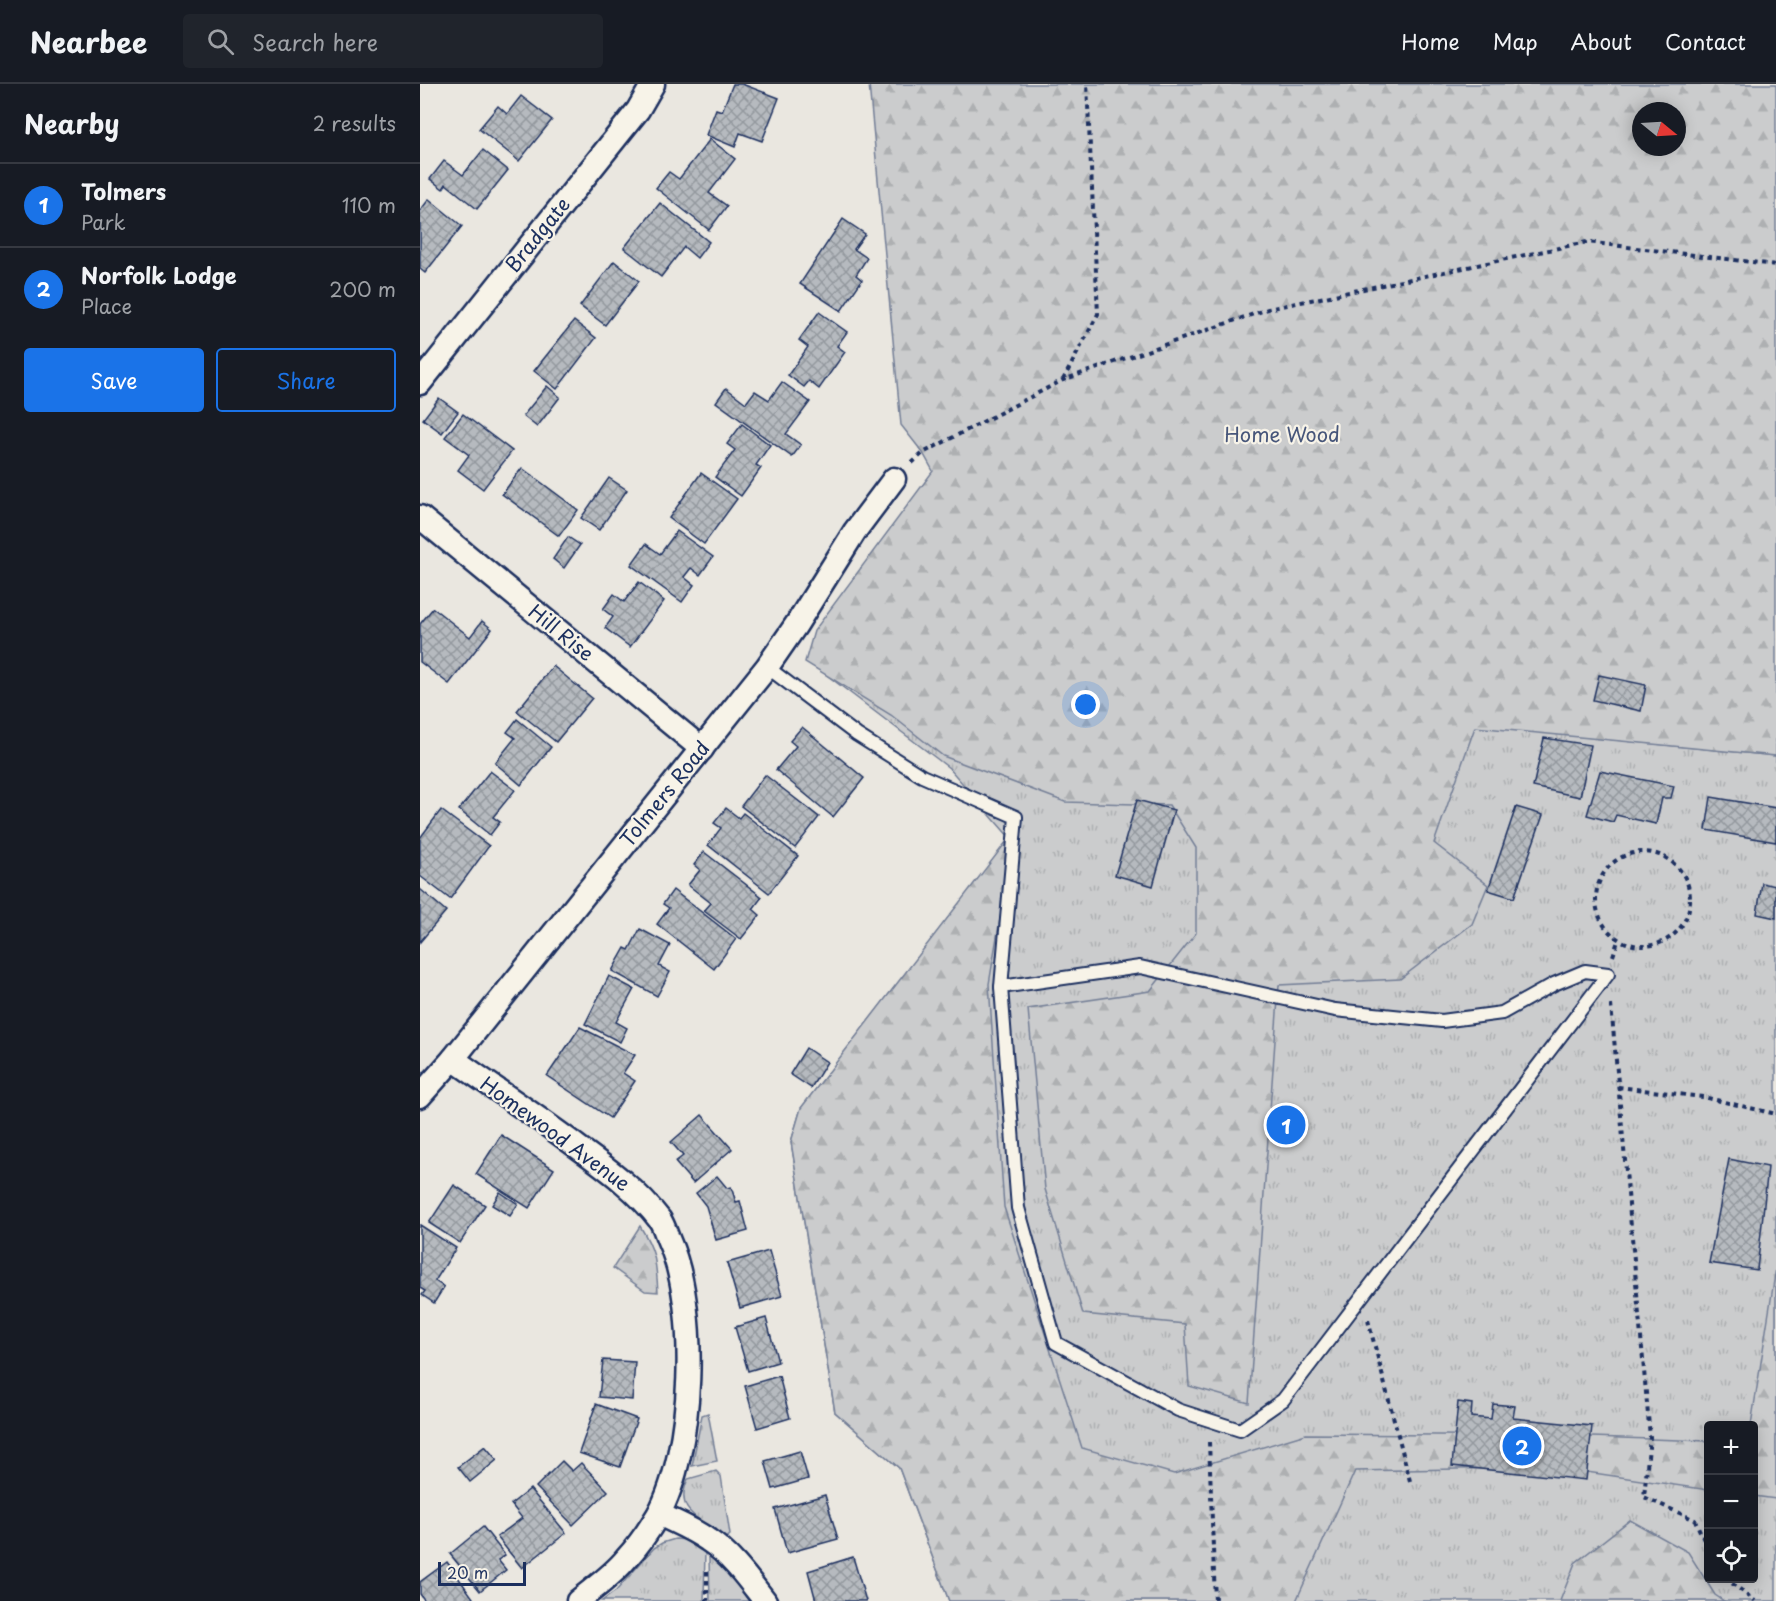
<!DOCTYPE html>
<meta charset="utf-8">
<style>
:root{--surface:#171b24;--page:#20242c;--text:#f1f3f6;--muted:#9ea1a6;--line:#363941;--accent:#1a73e8}
body{margin:0;font-family:"Playpen Sans",sans-serif;background:var(--page);color:var(--text)}
.controls{position:absolute;right:18px;bottom:18px;display:grid;overflow:hidden;border-radius:6px;box-shadow:0 3px 15px #0003}
.controls button{width:54px;height:54px;display:grid;place-items:center;padding:0;border:0;border-bottom:2px solid var(--line);background:var(--surface);color:var(--text);font:30px sans-serif}
.compass{position:absolute;left:1212px;top:18px;width:54px;height:54px;border-radius:50%;background:var(--surface);box-shadow:0 3px 15px #0003;rotate:108deg}
.scale{position:absolute;left:18px;bottom:15px;width:88px;box-sizing:border-box;padding-left:6px;border:3px solid #1b2f5e;border-top:0;font-size:16px;line-height:21px;white-space:nowrap;color:#1b2f5e;-webkit-text-stroke:4px #f7f3e8;paint-order:stroke}
.you{position:absolute;left:666px;top:621px;width:21px;height:21px;margin:-15px;border:4px solid #fff;border-radius:50%;background:#1a73e8;box-shadow:0 0 0 9px #1a73e833}
.badge{display:grid;place-items:center;width:39px;height:39px;border-radius:50%;background:var(--accent);color:#fff;font-size:20px;font-weight:700}
.pin{position:absolute;translate:-50% -50%;border:3px solid #fff;box-shadow:0 2px 6px #0006}
.list{margin:0;padding:0;list-style:none}
h2{display:flex;justify-content:space-between;align-items:center;height:78px;margin:0;padding:0 24px;font-size:26px}
h2 small{font-size:20px;font-weight:400;color:var(--muted)}
.list li{display:grid;grid-template-columns:39px 1fr auto;gap:18px;align-items:center;box-sizing:border-box;height:84px;padding:0 24px;border-top:2px solid var(--line)}
.list b{display:block;font-size:22px;white-space:nowrap}
.list p{margin:0;font-size:20px;white-space:nowrap;color:var(--muted)}
.list em{font-size:20px;font-style:normal;color:var(--muted)}
.actions{display:flex;gap:12px;padding:18px 24px}
.actions a{flex:1;padding:14px 0;border:2px solid var(--accent);border-radius:6px;text-align:center;font-size:21px;color:var(--accent)}
.actions .main{background:var(--accent);color:#fff}
.icon{flex:none;width:33px;height:33px;fill:none;stroke:currentColor;stroke-width:2;stroke-linecap:round;stroke-linejoin:round}
.map{position:relative;flex:none;width:1356px;height:1517px;overflow:hidden}
header{display:flex;align-items:center;gap:36px;box-sizing:border-box;height:84px;padding:0 30px;background:var(--surface);border-bottom:2px solid var(--line)}
header strong{font-size:28px}
nav{display:flex;gap:33px;margin-inline-start:auto;font-size:21px}
.search{width:420px;height:54px;background:var(--page);display:flex;align-items:center;gap:15px;box-sizing:border-box;padding:0 21px;border-radius:6px;color:var(--muted);font-size:22px}
main{display:flex}
aside{flex:1;background:var(--surface)}
.map>svg:first-child{display:block}
.grass{fill:url(#grass-tufts);stroke:#737e96;stroke-width:1.5;fill-rule:evenodd}
.forest{fill:url(#forest-firs);stroke:#737e96;stroke-width:1.5;fill-rule:evenodd}
.building{fill:url(#building-cross-hatch);stroke:#1b2f5e;stroke-width:1.5}
.lines{fill:none;stroke-linecap:round;stroke-linejoin:round}
.service-casing{stroke:#1b2f5e;stroke-width:16}
.minor-casing{stroke:#1b2f5e;stroke-width:27}
.path{stroke:#1b2f5e;stroke-width:4;stroke-dasharray:4.5 4.5;stroke-linecap:butt}
.service{stroke:#f7f3e8;stroke-width:12}
.minor{stroke:#f7f3e8;stroke-width:22}
.labels{text-anchor:middle;stroke-width:4.5;stroke-linejoin:round;paint-order:stroke}
.street-label{font-size:20px;fill:#1b2f5e;stroke:#f7f3e8}
.park-label{font-size:20px;fill:#47567a;stroke:#f7f3e8}
</style>
<header>
<strong>Nearbee</strong>
<div class="search"><svg class="icon" aria-label="search" viewBox="0 0 24 24"><circle cx="10" cy="10" r="6"/><path d="M15 15l6 6"/></svg>Search here</div>
<nav><a>Home</a><a>Map</a><a>About</a><a>Contact</a></nav>
</header>
<main>
<aside>
<h2>Nearby<small>2 results</small></h2>
<ul class="list">
<li><span class="badge">1</span><div><b>Tolmers</b><p>Park</p></div><em>110 m</em></li>
<li><span class="badge">2</span><div><b>Norfolk Lodge</b><p>Place</p></div><em>200 m</em></li>
</ul>
<div class="actions"><a class="main">Save</a><a>Share</a></div>
</aside>
<div class="map">
<svg width="1356" height="1517" viewBox="0 0 1356 1517">
<defs>
<pattern id="grass-tufts" width="24" height="20" patternUnits="userSpaceOnUse" patternTransform="scale(1.5)"><rect width="24" height="20" fill="#cbcccd"/><path d="M3 7l-1-3M5 7V3M7 7l1-3M15 17l-1-3M17 17v-4M19 17l1-3" fill="none" stroke="#aeb0b2"/></pattern>
<pattern id="forest-firs" width="22" height="20" patternUnits="userSpaceOnUse" patternTransform="scale(1.5)"><rect width="22" height="20" fill="#cbcccd"/><path d="M5 1l3.5 6h-7zM16 11l3.5 6h-7z" fill="#aeb0b2"/></pattern>
<pattern id="building-cross-hatch" width="8" height="8" patternUnits="userSpaceOnUse" patternTransform="scale(1.5)"><rect width="8" height="8" fill="#b6babf"/><path d="M0 0l8 8M0 8l8-8" fill="none" stroke="#93989e"/></pattern>
</defs>
<rect width="100%" height="100%" fill="#eae7e0"/>
<filter id="ink" filterUnits="userSpaceOnUse"><feTurbulence type="fractalNoise" baseFrequency=".0167" numOctaves="2"/><feDisplacementMap in="SourceGraphic" scale="12" xChannelSelector="R" yChannelSelector="G"/><feConvolveMatrix kernelMatrix="1 2 1 2 8 2 1 2 1" color-interpolation-filters="sRGB"/></filter>
<g filter="url(#ink)">
<g class="grass">
<path d="M387,576L1356,672V1517H529L479,1384L415,1328L371,1058L381,1024L590,754L529,684ZM1288,1342H1334V1494H1288Z"/>
<polygon points="288,1329 297,1377 272,1382 282,1331"/>
<path d="M296,1387L301,1392L310,1451L305,1455C285,1435 252,1431 268,1395Z"/>
<polygon points="255,1455 268,1456 285,1464 284,1517 182,1517 196,1507 234,1464 242,1459"/>
<polygon points="291,1469 309,1488 331,1517 290,1517 289,1473"/>
</g>
<g class="forest">
<path d="M449,0H1356V672L1055,643L1014,759L1068,801L1052,840L980,895L859,901L829,1319L769,1302L765,1240L663,1230L625,1105L608,925L730,907L776,849V764L749,721L645,718L523,672L471,631L385,578L394,547L513,387L503,369L481,341ZM1221,27H1257V63H1221Z"/>
<polygon points="590,753 584,811 569,900 584,1123 662,1364 754,1390 886,1350 1143,1352 1288,1357 1288,1406 1133,1383 935,1387 876,1517 529,1517 479,1384 415,1328 371,1058 381,1024"/>
<path d="M220,1142C236,1168 236,1178 238,1208L225,1207L193,1184Z"/>
<polygon points="1356,1184 1356,1415 1334,1412 1334,1342 1331,1341"/>
<polygon points="1210,1436 1268,1468 1295,1511 1304,1517 1140,1517 1155,1479"/>
</g>
<g class="building">
<polygon points="313,0 322,0 359,14 342,57 320,49 315,63 286,51 296,25 302,27"/>
<polygon points="101,12 132,36 99,77 59,45 78,22 87,30"/>
<polygon points="290,55 315,75 289,109 307,122 289,146 236,104 249,88 259,95"/>
<polygon points="63,66 88,86 57,125 26,100 23,105 10,95 24,77 43,91"/>
<polygon points="9,115 42,142 5,189 0,185 0,127"/>
<polygon points="240,119 289,158 277,174 264,163 241,193 204,164"/>
<polygon points="423,135 445,150 434,165 447,174 436,191 442,196 421,227 380,200"/>
<polygon points="194,177 219,197 185,241 160,222"/>
<polygon points="399,228 427,248 417,262 425,268 399,305 389,297 384,303 368,291 388,263 379,256"/>
<polygon points="154,237 176,254 137,305 114,287"/>
<polygon points="362,298 390,318 366,350 381,361 372,373 296,318 306,304 326,319 335,307 349,316"/>
<polygon points="127,302 140,313 117,343 103,332"/>
<polygon points="19,314 38,328 22,349 3,335"/>
<polygon points="43,330 92,367 63,405 38,386 49,371 25,353"/>
<polygon points="322,340 350,361 336,381 341,384 321,412 295,393 315,366 307,360"/>
<polygon points="102,384 158,426 139,452 82,410"/>
<polygon points="281,389 317,415 284,460 249,434"/>
<polygon points="189,394 207,406 179,446 161,434"/>
<polygon points="257,447 293,473 280,491 271,484 264,493 274,501 262,518 211,481 226,460 240,470"/>
<polygon points="148,453 160,461 144,484 133,475"/>
<polygon points="219,498 244,517 210,563 185,544 193,533 183,525 194,510 204,518"/>
<polygon points="13,524 50,553 62,537 72,545 29,600 0,578 0,540"/>
<polygon points="133,582 172,614 136,658 97,627"/>
<polygon points="1179,591 1226,601 1221,627 1173,616"/>
<polygon points="97,635 131,663 101,701 75,679 95,654 87,648"/>
<polygon points="382,643 444,694 413,733 356,686 376,662 370,657"/>
<polygon points="1124,654 1171,661 1160,713 1113,703"/>
<polygon points="70,687 95,706 73,733 80,738 70,751 39,726"/>
<polygon points="1180,687 1254,702 1251,714 1242,714 1236,740 1196,731 1193,738 1167,731"/>
<polygon points="345,691 399,733 375,764 321,722"/>
<polygon points="1291,713 1356,724 1356,758 1286,746"/>
<polygon points="717,716 754,726 733,802 695,791"/>
<polygon points="1096,723 1123,731 1094,814 1068,806"/>
<polygon points="306,724 319,734 323,729 378,772 349,809 288,761 301,744 294,739"/>
<polygon points="21,726 69,762 30,815 0,792 0,754"/>
<polygon points="284,768 342,813 333,825 340,831 321,855 284,827 291,819 268,801 280,786 274,781"/>
<polygon points="1342,799 1356,802 1356,834 1337,830"/>
<polygon points="0,805 26,827 0,858"/>
<polygon points="253,806 316,855 294,885 237,840 249,824 243,820"/>
<polygon points="220,845 250,861 239,882 250,888 237,912 192,887 205,864 209,866"/>
<polygon points="189,892 214,905 196,938 207,944 200,958 165,940"/>
<polygon points="160,943 215,971 203,989 215,997 190,1034 127,992"/>
<polygon points="386,964 407,978 391,1004 370,990"/>
<polygon points="282,1031 312,1065 273,1099 255,1078 263,1072 251,1058"/>
<polygon points="81,1051 134,1085 109,1124 56,1090"/>
<polygon points="1309,1075 1348,1083 1337,1186 1289,1179"/>
<polygon points="297,1092 307,1104 311,1103 316,1118 320,1117 328,1147 296,1156 286,1122 276,1109"/>
<polygon points="34,1101 65,1121 40,1159 9,1139"/>
<polygon points="80,1108 98,1120 90,1132 72,1121"/>
<polygon points="0,1141 36,1164 15,1197 24,1203 14,1219 2,1211 5,1207 0,1204"/>
<polygon points="349,1167 362,1212 320,1224 307,1179"/>
<polygon points="346,1234 358,1278 328,1287 315,1243"/>
<polygon points="183,1276 215,1278 212,1316 179,1313"/>
<polygon points="359,1292 370,1334 337,1344 325,1302"/>
<polygon points="1038,1318 1052,1320 1051,1333 1071,1335 1073,1320 1095,1322 1093,1334 1172,1342 1166,1396 1032,1382"/>
<polygon points="176,1320 217,1335 200,1383 159,1369"/>
<polygon points="65,1362 77,1376 50,1398 38,1383"/>
<polygon points="380,1367 388,1395 353,1405 345,1377"/>
<polygon points="142,1377 152,1387 161,1379 188,1407 153,1441 116,1403"/>
<polygon points="110,1405 146,1449 102,1484 77,1453 102,1434 91,1420"/>
<polygon points="405,1411 418,1455 367,1469 355,1425"/>
<polygon points="63,1443 85,1471 78,1476 86,1486 60,1507 30,1470"/>
<polygon points="433,1473 446,1517 396,1517 388,1487"/>
<polygon points="27,1478 53,1514 49,1517 5,1517 0,1510 0,1498"/>
</g>
<g class="lines">
<defs>
<g id="service">
<polyline points="347,583 437,651 502,692 596,733 581,903"/>
<polygon points="720,883 915,926 1022,937 1082,929 1134,900 1165,887 1188,890 863,1316 820,1346 758,1326 636,1259 598,1124 581,903"/>
</g>
<g id="minor">
<polyline points="0,299 218,26 233,0"/>
<polyline points="0,433 282,665"/>
<path d="M33,975C75,1005 118,1033 159,1064C188,1085 218,1107 240,1136C244,1142 246,1150 249,1157C279,1224 274,1367 238,1431C229,1446 218,1462 206,1475C193,1491 174,1504 158,1517"/>
<polyline points="0,1012 33,975 347,583 376,541 435,447 474,395"/>
<path d="M239,1430C255,1438 273,1445 288,1456C311,1471 328,1495 345,1517"/>
</g>
</defs>
<use href="#service" class="service-casing"/>
<use href="#minor" class="minor-casing"/>
<g class="path">
<polyline points="643,296 678,230 667,0"/>
<polyline points="492,379 503,369 643,296 848,225 1167,158 1356,181"/>
<circle cx="1223" cy="815" r="47"/>
<polyline points="1193,872 1198,857"/>
<polyline points="1191,921 1230,1353 1224,1413 1275,1436 1288,1465"/>
<polyline points="1198,1003 1283,1013 1356,1030"/>
<polyline points="948,1236 990,1397"/>
<polyline points="789,1358 795,1517"/>
<polyline points="287,1487 287,1517"/>
<polyline points="1305,1494 1335,1517"/>
</g>
<use href="#service" class="service"/>
<use href="#minor" class="minor"/>
</g>
</g>
<g class="labels">
<g class="street-label">
<text transform="translate(118 151) rotate(-51)" y="7">Bradgate</text>
<text transform="translate(141 549) rotate(39)" y="7">Hill Rise</text>
<text transform="translate(245 710) rotate(-51)" y="7">Tolmers Road</text>
<text transform="translate(135 1050) rotate(36)" y="7">Homewood Avenue</text>
</g>
<g class="park-label">
<text x="862" y="358">Home Wood</text>
</g>
</g>
</svg>
<div class="controls">
<button>+</button>
<button>−</button>
<button><svg class="icon" aria-label="locate" viewBox="0 0 24 24"><circle cx="12" cy="12" r="6"/><path d="M12 2v4M12 18v4M2 12h4M18 12h4"/></svg></button>
</div>
<svg class="compass" viewBox="-18 -18 36 36"><path d="M0-13l5 13h-10z" fill="#e53935"/><path d="M0 13l5-13h-10z" fill="#9ea1a6"/></svg>
<div class="scale">20 m</div>
<div class="you"></div>
<div class="pin badge" style="left:866px;top:1041px">1</div>
<div class="pin badge" style="left:1102px;top:1362px">2</div>
</div>
</main>
